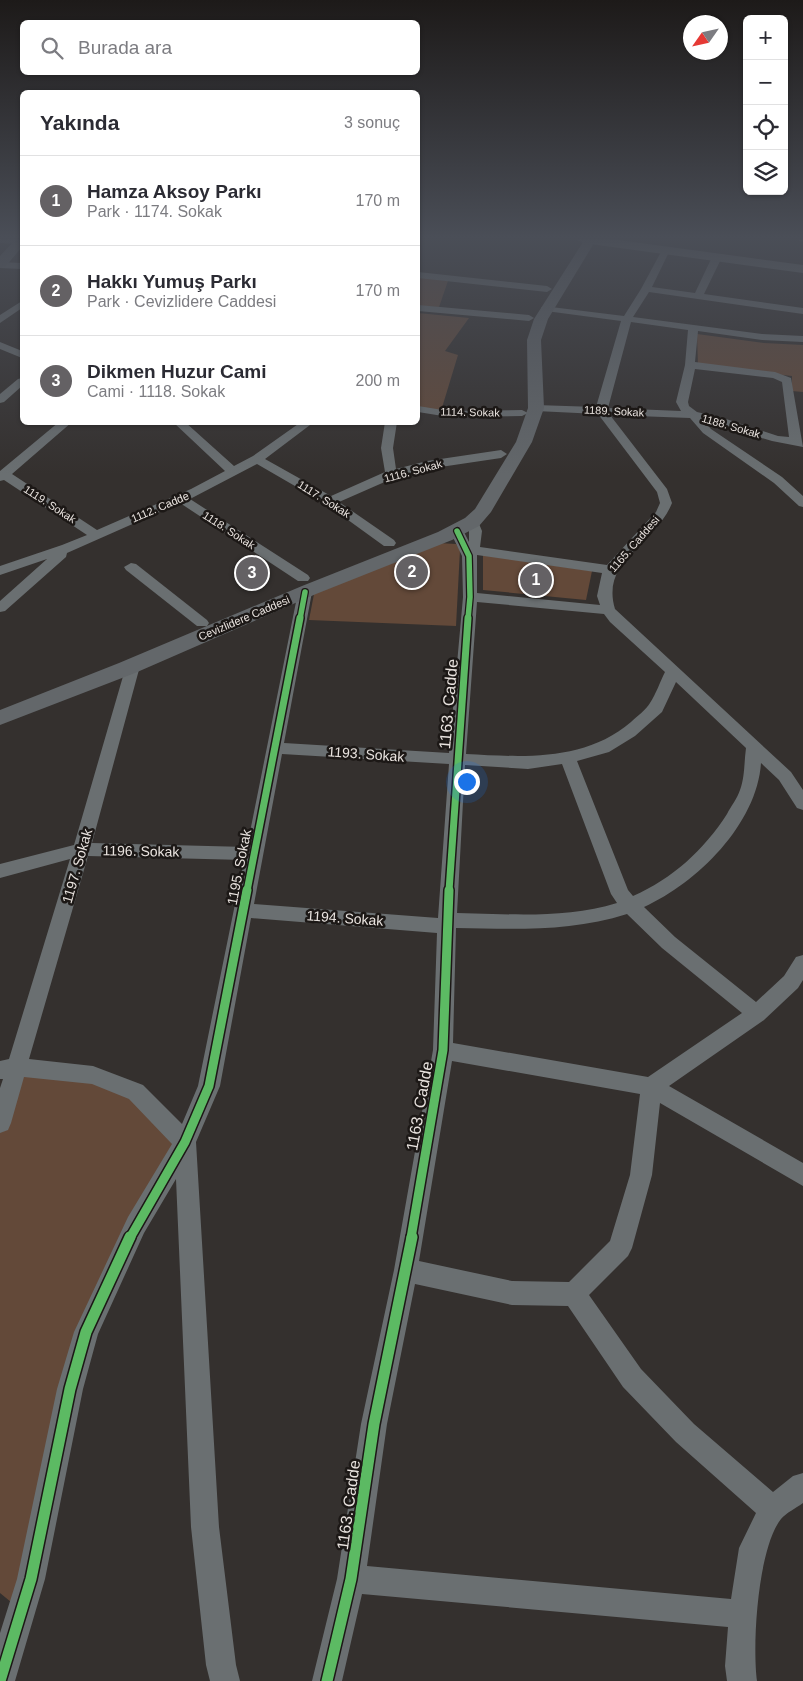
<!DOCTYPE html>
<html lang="tr">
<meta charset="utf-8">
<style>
:root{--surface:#fff;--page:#f7f7f7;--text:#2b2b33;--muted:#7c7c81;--line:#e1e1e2;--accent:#646164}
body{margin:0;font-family:Arial,sans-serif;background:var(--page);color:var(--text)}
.controls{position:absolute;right:15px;top:15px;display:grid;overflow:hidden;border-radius:8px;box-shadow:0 1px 4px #0004}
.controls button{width:45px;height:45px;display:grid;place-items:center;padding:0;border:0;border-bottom:1px solid var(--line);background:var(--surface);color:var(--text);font:25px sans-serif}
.compass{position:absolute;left:683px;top:15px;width:45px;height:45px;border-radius:50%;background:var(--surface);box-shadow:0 1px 4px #0004;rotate:236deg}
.you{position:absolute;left:466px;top:781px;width:18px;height:18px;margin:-12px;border:4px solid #fff;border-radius:50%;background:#1a73e8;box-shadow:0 0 0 8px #1a73e833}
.badge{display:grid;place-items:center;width:32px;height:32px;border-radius:50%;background:var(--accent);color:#fff;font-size:16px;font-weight:700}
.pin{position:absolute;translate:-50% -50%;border:2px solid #fff;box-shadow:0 1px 5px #0006}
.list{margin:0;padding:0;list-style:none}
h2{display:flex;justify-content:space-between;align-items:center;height:65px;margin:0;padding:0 20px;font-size:21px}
h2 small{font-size:16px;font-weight:400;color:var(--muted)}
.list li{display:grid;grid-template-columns:32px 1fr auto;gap:15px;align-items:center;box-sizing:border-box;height:90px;padding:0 20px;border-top:1px solid var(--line)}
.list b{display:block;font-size:19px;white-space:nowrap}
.list p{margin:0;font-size:16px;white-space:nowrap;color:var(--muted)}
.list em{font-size:16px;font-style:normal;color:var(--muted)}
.icon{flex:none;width:28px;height:28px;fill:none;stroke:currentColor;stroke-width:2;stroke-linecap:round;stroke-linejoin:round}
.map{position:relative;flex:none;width:803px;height:1681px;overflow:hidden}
.search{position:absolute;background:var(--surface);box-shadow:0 1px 4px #0004;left:20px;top:20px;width:400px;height:55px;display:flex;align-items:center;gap:12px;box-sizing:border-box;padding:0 18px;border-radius:8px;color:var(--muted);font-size:19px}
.panel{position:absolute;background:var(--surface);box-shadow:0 1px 4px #0004;left:20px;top:90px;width:400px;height:335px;border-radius:8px}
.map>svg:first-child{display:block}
.green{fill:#634939}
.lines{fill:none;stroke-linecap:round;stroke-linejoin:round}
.street{fill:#6a6f71;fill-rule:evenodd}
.secondary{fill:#63676a;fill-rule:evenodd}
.primary{fill:#6b7071;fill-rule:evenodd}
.cycleway-far3-casing{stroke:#1c1816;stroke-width:8}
.cycleway-far2-casing{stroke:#1c1816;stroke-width:10}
.cycleway-far1-casing{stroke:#1c1816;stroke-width:12}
.cycleway-casing{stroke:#1c1816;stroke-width:14}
.cycleway-far3{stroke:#5cba63;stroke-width:5.5}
.cycleway-far2{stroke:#5cba63;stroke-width:7}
.cycleway-far1{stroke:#5cba63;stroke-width:9}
.cycleway{stroke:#5cba63;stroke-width:11}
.labels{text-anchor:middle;stroke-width:5;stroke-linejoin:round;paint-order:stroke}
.far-street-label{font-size:11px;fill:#e9e3df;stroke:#1c1816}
.street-label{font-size:14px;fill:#e9e3df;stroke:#1c1816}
.near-street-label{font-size:16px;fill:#e9e3df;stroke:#1c1816}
</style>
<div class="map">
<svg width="803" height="1681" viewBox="0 0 803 1681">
<rect width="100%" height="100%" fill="#34302e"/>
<g class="green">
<polygon points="418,277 448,281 439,307 418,306"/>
<polygon points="418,313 469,318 445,351 458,355 441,411 418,407"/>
<polygon points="697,334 764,343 803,345 803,392 792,391 792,376 698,366"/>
<polygon points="438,543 456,544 460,550 456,626 309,620 314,594"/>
<polygon points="483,555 592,571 586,600 483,590"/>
<polygon points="18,1067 136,1092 185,1142 86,1332 22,1611 0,1593 0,1123"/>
</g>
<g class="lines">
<g class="street">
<polygon points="0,239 21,239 22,244 0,243"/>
<polygon points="798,239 803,239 803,242 799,241"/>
<path d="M666,247L670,250L652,287L695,293L712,257L717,254L722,257L704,294L803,308V314L649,292L633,317L762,334L803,336V342L762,340L698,331L695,362L775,372L791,378L803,447L772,441L704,421L711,429L782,477L803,496V507L799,506L774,483L703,433L690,418L610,415L667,489L672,503C656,544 600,559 615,609L791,772L803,790V810L797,808L779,780L761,763C757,824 697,883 644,907L675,937L756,1002L784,976L796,957L803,955V980L798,988L764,1020L669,1086L803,1163V1186L660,1103L652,1175L632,1248L628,1256L589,1295L641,1369L694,1424L773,1492L793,1476L803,1473V1503C796,1508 786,1513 781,1519C758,1548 752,1644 757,1681H727L725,1666L728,1627L362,1594L342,1681H312L337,1579L361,1424L394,1270L433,1050L437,933L251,918L220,1086L196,1142L219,1527L236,1665L240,1681H210L206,1665L191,1527L176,1179L144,1233L98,1334L83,1389L45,1579L15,1681H0V1633L17,1579L57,1389L74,1332L128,1217L172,1144L129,1099L92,1084L24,1077L11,1123L8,1130L0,1133V1088L3,1079H0V1061L9,1059L70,859L0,878V864L74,845L126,666L128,663H138L140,666L92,843L247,847L298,592L305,588L312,592L284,743L449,753L463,597L462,556L450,531L452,528H462L469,542V531L466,522L472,518L477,519L482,531L480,547L607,565L656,512L660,503L657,492L598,414L536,411L530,408L536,405L596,407L621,321L546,311L541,308L543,306L624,316L641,289L662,250ZM631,322L688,330L685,365L676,402L681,411L608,408ZM695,369L773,378L782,382L789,437L778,436L723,418L697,412L689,406L688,402ZM477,555L602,573L597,596L600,605L477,593ZM477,602L604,614L610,622L665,672C660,682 656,694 650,703C646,710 637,716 631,722C584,762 523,757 466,754ZM676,682L746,748C744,762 745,777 740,790C737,799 731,806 727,814C704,850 672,879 633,896L628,890L577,761L609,752L635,736L662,712ZM282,754L449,764L438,918L254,904ZM562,764L611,894L617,903C565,919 510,914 457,913L465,765L528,769ZM88,856L244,860L198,1086L182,1124L143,1085L93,1066L29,1059ZM627,914L662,948L742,1013L648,1077L453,1043L456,928C515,929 571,932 627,914ZM452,1061L640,1094L630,1175L610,1241L569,1282L512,1281L419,1261ZM415,1284L512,1305L568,1306L623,1387L676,1442L756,1513L739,1548L731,1599L367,1566L387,1424Z"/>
<polygon points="0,262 22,263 22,269 0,268"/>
<polygon points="418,272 547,286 552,289 547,292 418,278"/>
<polygon points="22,301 22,308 0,323 0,315"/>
<polygon points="418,305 529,315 534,318 529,321 418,311"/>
<polygon points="0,342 22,351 22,358 0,349"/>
<polygon points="22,378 22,386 4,402 0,403 0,394 18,379"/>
<polygon points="418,406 449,411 522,410 528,413 522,416 449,417 418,412"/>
<polygon points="59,422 72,422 12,474 97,530 191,489 225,471 173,422 185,422 234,466 253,456 301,422 314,422 265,459 331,496 385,472 381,448 385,422 397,422 393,448 396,469 427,461 501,450 507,454 501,458 427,469 396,477 339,502 394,540 396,543 394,546 384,546 326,504 257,464 190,499 308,575 310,578 308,581 298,581 180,503 67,553 66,557 5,611 0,612 0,601 47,559 0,575 0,566 62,545 87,535 4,480 0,481 0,471"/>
<polygon points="131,563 136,564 207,620 209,623 207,626 197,626 126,570 124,567"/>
</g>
<g class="secondary">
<polygon points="16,239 22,239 22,247 5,267 0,268 0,256"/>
<polygon points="585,239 596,240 548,319 541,340 544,408 532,442 491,512 479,526 452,540 316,594 135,673 0,725 0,710 119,663 302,586 438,532 465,518 475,509 516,442 528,408 527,340 534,319"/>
</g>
<polygon class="primary" points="576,239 611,239 803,265 803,273 583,243"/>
<defs>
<g id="cycleway-far3">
<polyline points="457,531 469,556 470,597 468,619"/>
<polyline points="300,619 305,592"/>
</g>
<g id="cycleway-far2">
<polyline points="247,891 300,618"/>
<polyline points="449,891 468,618"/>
</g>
<g id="cycleway-far1">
<polyline points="130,1238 185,1142 209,1086 247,890"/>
<polyline points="411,1238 443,1050 449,890"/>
</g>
<g id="cycleway">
<polyline points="0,1681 31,1579 70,1389 86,1332 130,1237"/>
<polyline points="327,1681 351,1579 374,1424 412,1237"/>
</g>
</defs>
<use href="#cycleway-far3" class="cycleway-far3-casing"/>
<use href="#cycleway-far2" class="cycleway-far2-casing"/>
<use href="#cycleway-far1" class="cycleway-far1-casing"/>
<use href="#cycleway" class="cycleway-casing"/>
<use href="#cycleway-far3" class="cycleway-far3"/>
<use href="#cycleway-far2" class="cycleway-far2"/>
<use href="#cycleway-far1" class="cycleway-far1"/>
<use href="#cycleway" class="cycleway"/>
</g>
<linearGradient id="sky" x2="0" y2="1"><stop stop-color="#1d1a19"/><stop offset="0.5" stop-color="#4a4e57"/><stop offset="1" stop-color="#4a4e57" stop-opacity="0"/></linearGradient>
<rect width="803" height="474" fill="url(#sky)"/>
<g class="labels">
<g class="far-street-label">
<text transform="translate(614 411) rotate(3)" y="4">1189. Sokak</text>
<text transform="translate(470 412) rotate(1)" y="4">1114. Sokak</text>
<text transform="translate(731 426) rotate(16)" y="4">1188. Sokak</text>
<text transform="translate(413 471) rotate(-15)" y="4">1116. Sokak</text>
<text transform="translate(324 499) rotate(32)" y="4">1117. Sokak</text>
<text transform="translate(50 504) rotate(33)" y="4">1119. Sokak</text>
<text transform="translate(160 507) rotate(-23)" y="4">1112. Cadde</text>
<text transform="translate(229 530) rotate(33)" y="4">1118. Sokak</text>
<text transform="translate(634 544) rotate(-49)" y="4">1165. Caddesi</text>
<text transform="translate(244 618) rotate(-23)" y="4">Cevizlidere Caddesi</text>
</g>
<g class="street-label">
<text transform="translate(366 754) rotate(4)" y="5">1193. Sokak</text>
<text transform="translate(141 851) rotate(1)" y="5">1196. Sokak</text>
<text transform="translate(77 866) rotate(-74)" y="5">1197. Sokak</text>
<text transform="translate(239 867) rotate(-79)" y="5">1195. Sokak</text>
<text transform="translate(345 918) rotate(4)" y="5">1194. Sokak</text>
</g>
<g class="near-street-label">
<text transform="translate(448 704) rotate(-85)" y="6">1163. Cadde</text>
<text transform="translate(419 1106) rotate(-80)" y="6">1163. Cadde</text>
<text transform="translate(348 1505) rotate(-82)" y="6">1163. Cadde</text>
</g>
</g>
</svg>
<div class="controls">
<button>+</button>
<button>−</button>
<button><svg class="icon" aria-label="locate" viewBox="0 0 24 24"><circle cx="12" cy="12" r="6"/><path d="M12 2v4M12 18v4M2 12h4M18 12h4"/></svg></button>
<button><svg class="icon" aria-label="layers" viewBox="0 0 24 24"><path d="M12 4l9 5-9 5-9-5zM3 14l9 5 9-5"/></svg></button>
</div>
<svg class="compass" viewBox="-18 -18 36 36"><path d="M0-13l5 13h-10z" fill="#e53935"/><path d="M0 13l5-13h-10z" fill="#7c7c81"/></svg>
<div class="you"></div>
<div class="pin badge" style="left:536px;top:580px">1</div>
<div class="pin badge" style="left:412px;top:572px">2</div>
<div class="pin badge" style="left:252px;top:573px">3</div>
<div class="search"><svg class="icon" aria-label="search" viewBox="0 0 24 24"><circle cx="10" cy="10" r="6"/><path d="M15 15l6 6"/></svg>Burada ara</div>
<section class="panel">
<h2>Yakında<small>3 sonuç</small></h2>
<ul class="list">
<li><span class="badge">1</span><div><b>Hamza Aksoy Parkı</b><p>Park · 1174. Sokak</p></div><em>170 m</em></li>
<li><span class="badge">2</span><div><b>Hakkı Yumuş Parkı</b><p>Park · Cevizlidere Caddesi</p></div><em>170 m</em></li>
<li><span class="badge">3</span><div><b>Dikmen Huzur Cami</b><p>Cami · 1118. Sokak</p></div><em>200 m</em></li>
</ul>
</section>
</div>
